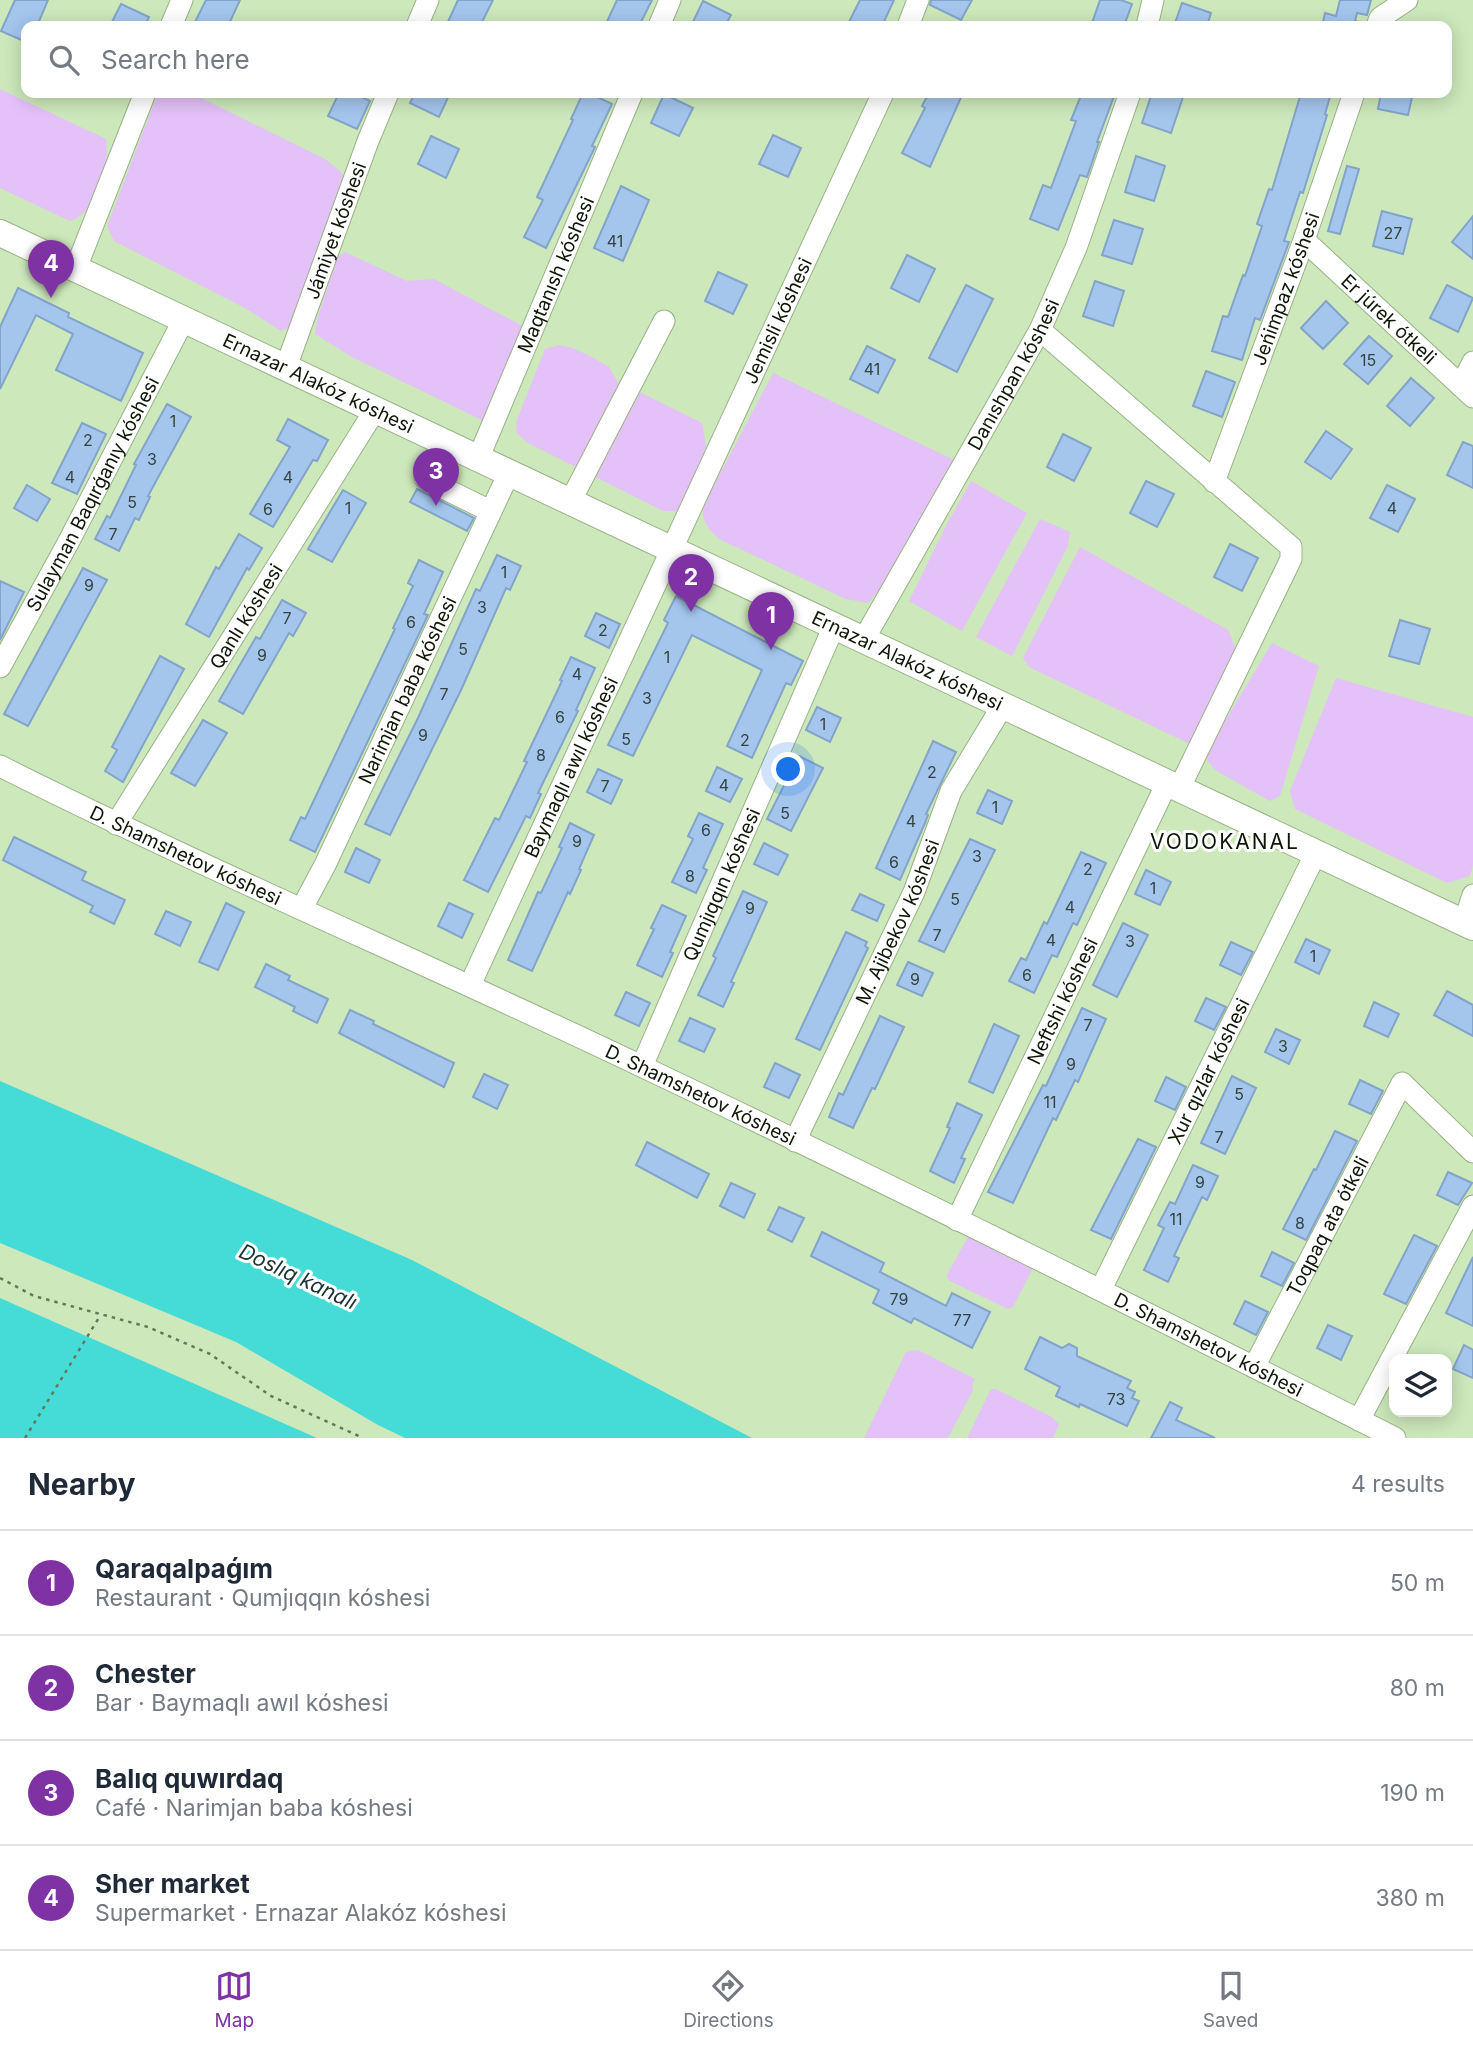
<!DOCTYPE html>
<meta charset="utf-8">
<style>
:root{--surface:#fff;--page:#f6f6f7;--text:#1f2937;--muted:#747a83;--line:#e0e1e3;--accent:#7f32a3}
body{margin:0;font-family:Inter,sans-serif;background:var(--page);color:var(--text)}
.controls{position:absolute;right:21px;bottom:21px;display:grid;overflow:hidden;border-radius:14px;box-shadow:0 4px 18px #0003}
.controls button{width:63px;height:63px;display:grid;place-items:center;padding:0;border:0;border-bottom:2px solid var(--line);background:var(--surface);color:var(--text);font:35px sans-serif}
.you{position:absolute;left:789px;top:770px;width:24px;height:24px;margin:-18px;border:5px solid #fff;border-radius:50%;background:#1a73e8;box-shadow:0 0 0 10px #1a73e833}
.badge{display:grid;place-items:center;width:46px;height:46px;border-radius:50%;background:var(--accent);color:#fff;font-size:23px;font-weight:700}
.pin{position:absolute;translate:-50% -58px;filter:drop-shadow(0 2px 4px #0008)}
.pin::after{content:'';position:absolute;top:37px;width:24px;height:21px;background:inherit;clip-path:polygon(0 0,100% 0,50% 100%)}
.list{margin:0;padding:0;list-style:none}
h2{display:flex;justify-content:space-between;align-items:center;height:91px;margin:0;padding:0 28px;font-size:30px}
h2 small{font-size:23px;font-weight:400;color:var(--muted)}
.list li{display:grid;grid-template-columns:46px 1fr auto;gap:21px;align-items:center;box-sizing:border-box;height:105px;padding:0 28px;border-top:2px solid var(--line)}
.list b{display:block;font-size:26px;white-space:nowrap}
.list p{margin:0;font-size:23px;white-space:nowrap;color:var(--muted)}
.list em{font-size:23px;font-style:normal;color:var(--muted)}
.icon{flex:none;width:38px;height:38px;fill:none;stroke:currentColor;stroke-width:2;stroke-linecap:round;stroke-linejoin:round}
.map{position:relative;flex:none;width:1473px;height:1438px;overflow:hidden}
.search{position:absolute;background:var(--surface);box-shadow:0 4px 18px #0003;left:21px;right:21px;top:21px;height:77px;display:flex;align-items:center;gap:18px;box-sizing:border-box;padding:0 24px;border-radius:14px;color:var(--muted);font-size:26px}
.sheet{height:511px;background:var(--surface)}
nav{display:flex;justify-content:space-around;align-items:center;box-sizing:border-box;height:98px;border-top:2px solid var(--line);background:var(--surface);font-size:19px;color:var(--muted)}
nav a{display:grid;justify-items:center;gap:4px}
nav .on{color:var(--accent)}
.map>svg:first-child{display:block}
.green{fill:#e4c1f8}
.water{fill:#45dcd8}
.building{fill:#a4c6ed;stroke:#83a4ca;stroke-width:2}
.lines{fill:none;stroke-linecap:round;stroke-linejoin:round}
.minor-casing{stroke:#98b287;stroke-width:23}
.major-casing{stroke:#98b287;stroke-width:28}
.path{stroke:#66785a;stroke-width:2.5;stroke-dasharray:3.5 5;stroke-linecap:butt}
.minor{stroke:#fff;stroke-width:21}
.major{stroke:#fff;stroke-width:26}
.labels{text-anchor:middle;stroke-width:6;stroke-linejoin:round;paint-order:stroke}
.number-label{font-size:16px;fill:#344340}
.street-label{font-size:19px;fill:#0e1707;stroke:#fff}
.neighbourhood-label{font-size:21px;letter-spacing:2px;fill:#0e1707;stroke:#fff}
.water-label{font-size:21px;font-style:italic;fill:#1a3332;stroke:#fff}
</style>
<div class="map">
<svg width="1473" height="1438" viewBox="0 0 1473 1438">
<rect width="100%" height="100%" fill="#cde8bb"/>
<g class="green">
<path d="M0,89L106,139C110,167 99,211 70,221L0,188Z"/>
<polygon points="158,93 191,93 325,159 342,173 347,186 292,326 281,331 245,308 114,241 107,226"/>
<polygon points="345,252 407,281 434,279 528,329 486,422 352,357 315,334 317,320 337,258"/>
<polygon points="559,345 573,348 590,356 609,367 617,381 702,423 706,447 703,470 687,504 678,511 663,511 528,443 516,432 517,420 545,349"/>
<path d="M773,373L956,461L891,576L868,603L846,599L719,539C708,529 702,522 703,506Z"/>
<polygon points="971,481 1027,513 962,631 909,601 948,522"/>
<polygon points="1040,519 1070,532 1068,546 1012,656 976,637"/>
<polygon points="1080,547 1228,630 1238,655 1192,745 1029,667 1023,658"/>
<polygon points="1272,643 1319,666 1280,796 1270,801 1215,770 1207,760 1207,751"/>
<polygon points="1336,678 1473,717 1473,865 1470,876 1447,883 1295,809 1290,791"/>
<polygon points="974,1236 1033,1268 1013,1307 1008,1309 948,1280 947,1275 968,1237"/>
<polygon points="918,1350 975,1379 972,1384 973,1390 948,1438 864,1438 906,1352"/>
<polygon points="991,1389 996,1389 1052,1417 1059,1424 1053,1438 967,1438"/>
</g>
<g class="water">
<polygon points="0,1081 412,1260 752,1438 405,1438 378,1425 236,1342 0,1243"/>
<polygon points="0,1298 317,1438 0,1438"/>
</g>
<g class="building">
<polygon points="15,0 48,0 37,26 26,26 26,42 1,31"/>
<polygon points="206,0 240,0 228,26 193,26"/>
<polygon points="458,0 493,0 480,26 446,26"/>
<polygon points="617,0 652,0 639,26 605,26"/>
<polygon points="860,0 894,0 882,26 847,26"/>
<polygon points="931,0 972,0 961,20 930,5"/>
<polygon points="1100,0 1121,0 1132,4 1124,26 1091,26"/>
<polygon points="1340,0 1371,0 1367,15 1357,13 1355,21 1360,22 1360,26 1322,26 1325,13 1336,16"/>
<polygon points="703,1 731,15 725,26 691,26"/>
<polygon points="1182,3 1211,13 1207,26 1174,26"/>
<polygon points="121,4 149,17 145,26 110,26"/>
<polygon points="339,93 353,93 370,101 357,129 328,116"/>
<polygon points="415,93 450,93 439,117 410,103"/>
<polygon points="583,93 589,93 612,104 592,146 595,147 546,248 524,237 543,200 537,197 573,120 571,119"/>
<polygon points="929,93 963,93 930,167 902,153 925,108 922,106"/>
<polygon points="1082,93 1105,93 1114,96 1097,142 1099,142 1087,177 1080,175 1058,230 1030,219 1043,185 1051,188 1076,121 1071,120"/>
<polygon points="1152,93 1170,93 1183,97 1171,133 1142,123"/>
<polygon points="1301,93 1331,93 1325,114 1327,115 1303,193 1300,192 1284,241 1289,242 1260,320 1255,318 1242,360 1212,351 1223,316 1228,317 1243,275 1245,276 1262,226 1257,224 1269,189 1272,190"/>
<polygon points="1381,93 1413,93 1408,115 1378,109"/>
<polygon points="664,94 693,108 679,136 651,123"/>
<polygon points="773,135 801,148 788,177 759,164"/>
<polygon points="431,136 459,149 446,178 418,164"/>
<polygon points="1136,156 1165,166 1154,201 1125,192"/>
<polygon points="1347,166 1359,169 1340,234 1328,231"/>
<polygon points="621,186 649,200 623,261 594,248"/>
<polygon points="1382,211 1412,219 1403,254 1373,246"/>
<polygon points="1473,216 1473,259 1452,242"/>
<polygon points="1114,220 1143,229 1132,264 1102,255"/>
<polygon points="907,255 935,269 919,302 891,288"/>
<polygon points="718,272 747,285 733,314 705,301"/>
<polygon points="1095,281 1124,291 1113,326 1083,316"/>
<polygon points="966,285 993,299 957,372 929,358"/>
<polygon points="1447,285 1473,298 1458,332 1430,318"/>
<polygon points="18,288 69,313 68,317 143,353 121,401 56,370 73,334 36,315 0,389 0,327"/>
<polygon points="1326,301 1348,323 1323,349 1301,328"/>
<polygon points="1369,336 1392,356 1368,384 1344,364"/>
<polygon points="867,346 895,360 878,393 850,379"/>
<polygon points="1206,371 1235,382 1222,417 1193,406"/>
<polygon points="1411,378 1434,398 1410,426 1387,406"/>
<polygon points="167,404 191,417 148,496 150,497 139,520 135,518 119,551 95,539 107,516 110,518 136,465 134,464"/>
<polygon points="288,419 328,440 317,461 313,460 273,527 250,514 290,447 277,440"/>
<polygon points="82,423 106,434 77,494 52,483"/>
<polygon points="1326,431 1352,449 1331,479 1305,462"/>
<polygon points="1063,434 1091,448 1074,481 1047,467"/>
<polygon points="1463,442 1473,446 1473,488 1447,475"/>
<polygon points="1146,481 1174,494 1157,527 1130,513"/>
<polygon points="27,485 50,499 37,521 14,508"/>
<polygon points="1387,485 1415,499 1398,532 1370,518"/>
<polygon points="417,489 474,518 467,531 410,502"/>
<polygon points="343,490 366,503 332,562 308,549"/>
<polygon points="239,534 262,548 249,570 247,568 209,637 186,624 216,567 219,569"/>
<polygon points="1230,544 1258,558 1242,591 1214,577"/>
<polygon points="497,555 521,566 510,590 506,588 462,688 390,835 365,824 418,718 476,589 480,591"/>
<polygon points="419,560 443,572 424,614 428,615 315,852 290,840 301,817 305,819 395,629 393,628 413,586 408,583"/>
<polygon points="83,568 107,580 28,726 4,714"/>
<polygon points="0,581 24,592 0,640"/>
<polygon points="676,596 803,661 791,685 786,683 752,758 727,746 762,670 692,635 633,756 608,745 668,623 664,620"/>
<polygon points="282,600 306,613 293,636 289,633 243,714 219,701 256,637 260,639"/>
<polygon points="596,613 620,624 609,648 585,636"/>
<polygon points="1400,620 1430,629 1419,664 1389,656"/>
<polygon points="160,656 184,669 123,782 105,771 117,750 112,747"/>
<polygon points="571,657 595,668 576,710 578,711 538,793 541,794 530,818 526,816 488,892 464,880 495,818 499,820 527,762 524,761 562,681 560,680"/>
<polygon points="817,707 841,718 830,742 806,730"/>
<polygon points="203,720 227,733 195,786 171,773"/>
<polygon points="933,741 956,752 926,814 928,815 925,823 900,880 876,868"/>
<polygon points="799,756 823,768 791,831 767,819"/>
<polygon points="717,767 742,779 730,802 706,791"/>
<polygon points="598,769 622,780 611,804 587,792"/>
<polygon points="988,790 1012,801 1002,824 977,813"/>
<polygon points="699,813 723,824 703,868 707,870 696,893 672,882 693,839 688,836"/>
<polygon points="570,823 594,835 579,869 581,870 570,894 568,892 532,971 508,960 538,892 541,893 562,848 559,847"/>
<polygon points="14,837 86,872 82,880 125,900 114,924 90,912 93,906 3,860"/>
<polygon points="970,839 995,850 944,952 919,941"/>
<polygon points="764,843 788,855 778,875 754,864"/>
<polygon points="356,848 380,860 369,883 345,872"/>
<polygon points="1081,852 1106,863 1077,925 1073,923 1057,957 1052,955 1034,993 1009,981 1021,958 1026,960 1044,922 1047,924"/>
<polygon points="1146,870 1171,882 1160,905 1135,894"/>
<polygon points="743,891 767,902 731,982 734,983 723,1007 698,995 716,958 713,956"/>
<polygon points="860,894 884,905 877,921 852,910"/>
<polygon points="226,903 244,912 218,970 199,962"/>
<polygon points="449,903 473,914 462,938 438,926"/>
<polygon points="662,905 686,916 670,952 673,953 662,977 637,965 654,929 651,928"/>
<polygon points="166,911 191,922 180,946 155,934"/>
<polygon points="1123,923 1148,935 1117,997 1093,985"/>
<polygon points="846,932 867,942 865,946 868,948 820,1050 796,1039"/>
<polygon points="1306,939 1330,950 1319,974 1295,962"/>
<polygon points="1231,942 1253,952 1241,975 1220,965"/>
<polygon points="908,962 933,973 922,996 897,985"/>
<polygon points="266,964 290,976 288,980 328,999 317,1023 293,1011 295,1007 255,987"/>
<polygon points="1447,991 1473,1005 1473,1036 1434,1015"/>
<polygon points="626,992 650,1003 639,1026 615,1015"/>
<polygon points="1206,998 1226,1007 1214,1030 1195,1021"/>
<polygon points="1374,1002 1399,1014 1388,1037 1364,1026"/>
<polygon points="1082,1008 1106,1019 1078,1082 1075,1080 1056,1120 1053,1118 1013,1203 988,1192 1043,1085 1046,1086"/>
<polygon points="350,1010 374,1021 373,1024 454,1063 444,1087 339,1033"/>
<polygon points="880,1016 904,1027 875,1089 872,1088 853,1128 829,1117 839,1093 843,1095"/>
<polygon points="690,1018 715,1029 704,1052 679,1041"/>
<polygon points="994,1024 1019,1036 993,1093 969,1082"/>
<polygon points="1276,1029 1300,1040 1289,1064 1265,1052"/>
<polygon points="775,1063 800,1075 789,1098 764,1087"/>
<polygon points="484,1074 508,1085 497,1109 473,1097"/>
<polygon points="1232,1076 1256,1088 1225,1154 1201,1143"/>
<polygon points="1166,1077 1186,1087 1175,1110 1155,1101"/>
<polygon points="1360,1080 1383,1091 1371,1114 1349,1104"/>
<polygon points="957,1103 982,1115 961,1158 965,1159 954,1183 930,1171 950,1128 947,1127"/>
<polygon points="1335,1131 1357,1141 1306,1240 1283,1229 1314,1169 1316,1170"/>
<polygon points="1138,1139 1156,1147 1111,1239 1091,1230"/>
<polygon points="647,1142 709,1174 697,1198 636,1165"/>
<polygon points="1193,1165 1218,1176 1207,1200 1202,1197 1174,1256 1179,1258 1168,1282 1144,1270 1164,1228 1158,1225 1170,1202 1175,1204"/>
<polygon points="1448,1172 1472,1183 1458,1205 1437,1195"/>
<polygon points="731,1183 755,1194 744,1218 720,1206"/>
<polygon points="779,1207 804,1218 792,1242 768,1230"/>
<polygon points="822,1232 884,1263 880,1272 946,1306 952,1293 990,1312 972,1348 914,1318 911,1323 873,1303 879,1290 811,1256"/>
<polygon points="1414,1235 1437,1246 1406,1304 1384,1294"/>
<polygon points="1272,1252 1294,1263 1282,1286 1261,1276"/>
<polygon points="1473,1257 1473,1326 1446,1313"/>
<polygon points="1245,1301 1268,1312 1256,1335 1234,1324"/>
<polygon points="1328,1325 1352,1336 1341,1360 1317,1348"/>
<polygon points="1040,1337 1062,1348 1069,1344 1077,1348 1077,1356 1131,1381 1127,1388 1135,1392 1132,1398 1139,1401 1127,1426 1080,1404 1079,1407 1056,1396 1060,1387 1025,1369"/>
<polygon points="1464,1345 1473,1350 1473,1378 1453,1369"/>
<polygon points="1170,1402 1182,1408 1176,1420 1215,1438 1151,1438"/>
</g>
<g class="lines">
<defs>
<g id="minor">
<polyline points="171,26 182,0"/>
<polyline points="417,26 428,0"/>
<polyline points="659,26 670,0"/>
<polyline points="908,26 918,0"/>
<polyline points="1147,26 1153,0"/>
<polyline points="1377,26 1380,18 1407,0"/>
<path id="s1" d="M1304,240L1473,397"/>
<polyline points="76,268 145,93"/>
<polyline points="1040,330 1291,547 1291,559 1179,789"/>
<path id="s2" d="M286,367L368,141L388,93"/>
<polyline points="1461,386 1473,362"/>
<polyline points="443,442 425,478 427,480 490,511"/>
<path id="s3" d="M478,459L632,93"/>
<path id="s4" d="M1214,482L1304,240L1354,93"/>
<polyline points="570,502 664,321"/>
<path id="s5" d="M864,639L1040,330L1076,248L1130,93"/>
<path id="s6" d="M0,667L69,541L184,319"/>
<path id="s7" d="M0,766C211,872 428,964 641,1066C894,1186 1145,1312 1395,1438"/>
<path id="s8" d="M116,824L375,410"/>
<path id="s9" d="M302,908L325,865L509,473"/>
<polyline points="1464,923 1473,895"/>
<path id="s10" d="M470,985L883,93"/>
<path id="s11" d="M642,1066L834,626"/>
<path id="s12" d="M795,1141L914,892L951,791L1003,705"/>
<path id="s13" d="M957,1220L1167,783"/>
<path id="s14" d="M1101,1289L1316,853"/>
<path id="s15" d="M1254,1367L1402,1083L1473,1152"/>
<polyline points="1359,1420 1473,1206"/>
</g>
<g id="major">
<path id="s16" d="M0,233L1473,927"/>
</g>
</defs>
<use href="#minor" class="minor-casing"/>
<use href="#major" class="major-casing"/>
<g class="path">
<polyline points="0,1278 34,1296 148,1327 210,1354 271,1396 363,1438"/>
<polyline points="25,1438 100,1316"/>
</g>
<use href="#minor" class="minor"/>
<use href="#major" class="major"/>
</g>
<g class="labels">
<g class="number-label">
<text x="1393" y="239">27</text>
<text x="615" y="247">41</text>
<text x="1368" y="366">15</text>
<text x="872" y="375">41</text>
<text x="173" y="427">1</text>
<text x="88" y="446">2</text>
<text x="152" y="465">3</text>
<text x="70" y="483">4</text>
<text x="288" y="483">4</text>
<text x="132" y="508">5</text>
<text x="348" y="514">1</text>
<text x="1392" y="514">4</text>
<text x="268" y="515">6</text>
<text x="113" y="540">7</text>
<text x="504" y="578">1</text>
<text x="89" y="591">9</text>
<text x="482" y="613">3</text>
<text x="287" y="624">7</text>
<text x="411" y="628">6</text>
<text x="603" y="636">2</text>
<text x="463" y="655">5</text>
<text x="262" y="661">9</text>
<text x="667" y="663">1</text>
<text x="577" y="680">4</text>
<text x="444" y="700">7</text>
<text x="647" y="704">3</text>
<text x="560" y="723">6</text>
<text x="823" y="730">1</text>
<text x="423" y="741">9</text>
<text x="626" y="745">5</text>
<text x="745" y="746">2</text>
<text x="541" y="761">8</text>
<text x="932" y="778">2</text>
<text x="724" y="791">4</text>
<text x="605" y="792">7</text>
<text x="995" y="813">1</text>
<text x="785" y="819">5</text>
<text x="911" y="827">4</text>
<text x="706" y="836">6</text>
<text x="577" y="847">9</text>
<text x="977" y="862">3</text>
<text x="894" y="868">6</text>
<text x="1088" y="875">2</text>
<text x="690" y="882">8</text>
<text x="1153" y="894">1</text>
<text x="955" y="905">5</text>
<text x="1070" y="913">4</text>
<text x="750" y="914">9</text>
<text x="937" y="941">7</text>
<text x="1051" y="946">4</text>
<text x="1130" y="947">3</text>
<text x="1313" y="962">1</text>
<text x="1027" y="981">6</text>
<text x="915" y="985">9</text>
<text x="1088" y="1031">7</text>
<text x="1283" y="1052">3</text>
<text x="1071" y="1070">9</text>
<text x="1239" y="1100">5</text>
<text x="1050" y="1108">11</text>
<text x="1219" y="1143">7</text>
<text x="1200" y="1188">9</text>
<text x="1176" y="1225">11</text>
<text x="1300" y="1229">8</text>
<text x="899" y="1305">79</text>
<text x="962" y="1326">77</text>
<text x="1116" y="1405">73</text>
</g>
<g class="street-label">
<text dy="7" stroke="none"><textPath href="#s2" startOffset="145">Jámiyet kóshesi</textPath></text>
<text dy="7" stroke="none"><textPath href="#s3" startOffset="200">Maqtanısh kóshesi</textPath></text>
<text dy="7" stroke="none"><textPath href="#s4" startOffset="206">Jeńimpaz kóshesi</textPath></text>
<text dy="7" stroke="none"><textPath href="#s1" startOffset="116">Er júrek ótkeli</textPath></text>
<text dy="7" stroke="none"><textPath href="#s10" startOffset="732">Jemisli kóshesi</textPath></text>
<text dy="7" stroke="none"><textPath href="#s5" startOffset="304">Danıshpan kóshesi</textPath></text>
<text dy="7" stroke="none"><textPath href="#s16" startOffset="352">Ernazar Alakóz kóshesi</textPath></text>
<text dy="7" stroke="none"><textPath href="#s6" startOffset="196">Sulayman Baqırǵanıy kóshesi</textPath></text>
<text dy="7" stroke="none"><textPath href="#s8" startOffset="245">Qanlı kóshesi</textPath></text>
<text dy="7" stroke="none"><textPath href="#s16" startOffset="1003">Ernazar Alakóz kóshesi</textPath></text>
<text dy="7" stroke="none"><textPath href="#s9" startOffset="242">Narimjan baba kóshesi</textPath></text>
<text dy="7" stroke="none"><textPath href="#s10" startOffset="240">Baymaqlı awıl kóshesi</textPath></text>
<text dy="7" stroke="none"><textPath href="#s7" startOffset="206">D. Shamshetov kóshesi</textPath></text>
<text dy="7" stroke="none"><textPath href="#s11" startOffset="198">Qumjıqqın kóshesi</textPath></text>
<text dy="7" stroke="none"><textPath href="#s12" startOffset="242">M. Ajibekov kóshesi</textPath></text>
<text dy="7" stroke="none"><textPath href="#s13" startOffset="243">Neftshi kóshesi</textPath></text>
<text dy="7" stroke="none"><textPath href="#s14" startOffset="243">Xur qızlar kóshesi</textPath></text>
<text dy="7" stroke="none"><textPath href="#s7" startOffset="774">D. Shamshetov kóshesi</textPath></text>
<text dy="7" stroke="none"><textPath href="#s15" startOffset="159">Toqpaq ata ótkeli</textPath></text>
<text dy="7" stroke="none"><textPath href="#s7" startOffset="1340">D. Shamshetov kóshesi</textPath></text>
</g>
<g class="neighbourhood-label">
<text x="1225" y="849">VODOKANAL</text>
</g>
<g class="water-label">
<text transform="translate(298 1277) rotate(25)" y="7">Doslıq kanalı</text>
</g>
</g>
</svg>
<div class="controls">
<button><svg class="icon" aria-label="layers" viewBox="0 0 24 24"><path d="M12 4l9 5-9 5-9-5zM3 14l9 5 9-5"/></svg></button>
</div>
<div class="you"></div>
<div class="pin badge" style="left:771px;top:650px">1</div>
<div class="pin badge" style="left:691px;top:612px">2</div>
<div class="pin badge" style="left:436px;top:506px">3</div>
<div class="pin badge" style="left:51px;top:298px">4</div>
<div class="search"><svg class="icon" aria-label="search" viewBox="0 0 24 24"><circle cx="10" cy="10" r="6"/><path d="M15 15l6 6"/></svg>Search here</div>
</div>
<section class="sheet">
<h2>Nearby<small>4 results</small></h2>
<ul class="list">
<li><span class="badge">1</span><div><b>Qaraqalpaǵım</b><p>Restaurant · Qumjıqqın kóshesi</p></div><em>50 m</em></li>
<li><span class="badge">2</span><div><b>Chester</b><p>Bar · Baymaqlı awıl kóshesi</p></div><em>80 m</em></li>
<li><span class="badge">3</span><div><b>Balıq quwırdaq</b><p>Café · Narimjan baba kóshesi</p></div><em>190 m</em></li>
<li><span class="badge">4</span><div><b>Sher market</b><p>Supermarket · Ernazar Alakóz kóshesi</p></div><em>380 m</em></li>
</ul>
</section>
<nav>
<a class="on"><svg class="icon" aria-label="map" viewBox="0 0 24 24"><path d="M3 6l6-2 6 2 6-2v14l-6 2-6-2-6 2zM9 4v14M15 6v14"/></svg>Map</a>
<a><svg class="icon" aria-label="directions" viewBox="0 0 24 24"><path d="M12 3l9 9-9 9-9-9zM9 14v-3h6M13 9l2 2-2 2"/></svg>Directions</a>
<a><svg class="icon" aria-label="saved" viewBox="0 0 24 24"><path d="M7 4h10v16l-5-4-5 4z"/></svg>Saved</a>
</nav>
